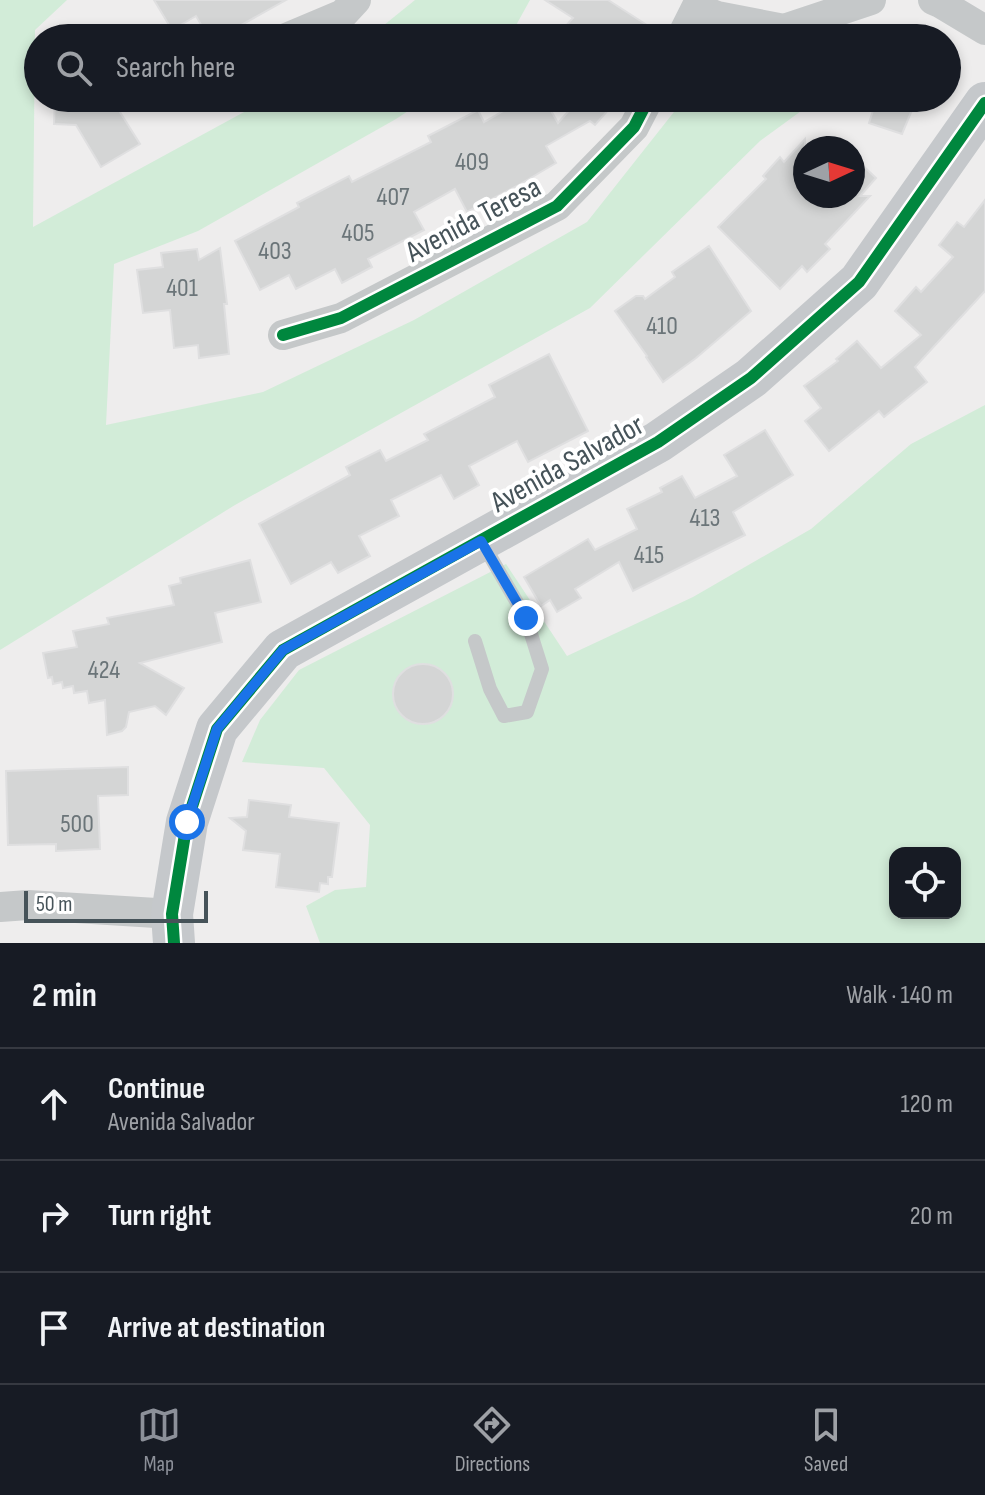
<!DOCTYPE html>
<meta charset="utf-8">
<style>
:root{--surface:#171b24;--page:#242831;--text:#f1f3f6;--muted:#9ea1a6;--line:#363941;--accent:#8c9099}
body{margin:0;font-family:"Sofia Sans Condensed",sans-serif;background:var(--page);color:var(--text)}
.controls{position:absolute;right:24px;bottom:24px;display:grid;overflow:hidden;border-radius:16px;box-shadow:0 4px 12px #0003}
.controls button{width:72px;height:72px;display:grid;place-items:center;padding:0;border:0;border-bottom:2px solid var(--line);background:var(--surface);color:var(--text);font:40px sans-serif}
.compass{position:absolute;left:793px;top:136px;width:72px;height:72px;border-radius:50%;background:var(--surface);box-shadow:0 4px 12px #0003;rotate:86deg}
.scale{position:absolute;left:24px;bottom:20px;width:184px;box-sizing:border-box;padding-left:8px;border:4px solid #465359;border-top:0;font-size:22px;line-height:28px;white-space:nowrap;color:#465359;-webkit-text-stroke:6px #fff;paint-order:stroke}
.stop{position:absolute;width:24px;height:24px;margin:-18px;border:6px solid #1a73e8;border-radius:50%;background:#fff}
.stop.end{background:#1a73e8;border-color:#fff;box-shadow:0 2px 8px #0008}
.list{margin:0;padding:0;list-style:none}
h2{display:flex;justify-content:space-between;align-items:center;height:104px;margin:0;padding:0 32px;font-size:34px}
h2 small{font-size:26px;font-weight:400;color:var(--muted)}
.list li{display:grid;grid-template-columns:52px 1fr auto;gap:24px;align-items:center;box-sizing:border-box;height:112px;padding:0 32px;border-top:2px solid var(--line)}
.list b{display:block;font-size:30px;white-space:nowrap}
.list p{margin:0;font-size:26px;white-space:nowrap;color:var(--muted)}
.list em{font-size:26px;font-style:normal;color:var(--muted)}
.icon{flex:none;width:44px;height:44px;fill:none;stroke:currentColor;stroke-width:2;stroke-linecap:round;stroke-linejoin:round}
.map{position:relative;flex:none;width:985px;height:943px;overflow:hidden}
.search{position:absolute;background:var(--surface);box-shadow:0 4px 12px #0003;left:24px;right:24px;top:24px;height:88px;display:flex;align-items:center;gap:20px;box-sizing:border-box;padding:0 28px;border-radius:44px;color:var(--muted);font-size:30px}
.sheet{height:440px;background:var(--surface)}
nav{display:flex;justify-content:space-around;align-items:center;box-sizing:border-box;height:112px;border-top:2px solid var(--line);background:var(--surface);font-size:22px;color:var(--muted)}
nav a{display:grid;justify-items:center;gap:4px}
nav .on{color:var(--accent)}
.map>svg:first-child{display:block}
.green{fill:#d2ecd8;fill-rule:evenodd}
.building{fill:#d4d5d5;stroke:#dfdfe0;stroke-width:2}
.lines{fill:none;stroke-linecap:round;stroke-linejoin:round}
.lane{stroke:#c5c8c9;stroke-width:14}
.street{stroke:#c5c8c9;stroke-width:30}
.secondary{stroke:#c5c8cb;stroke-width:42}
.cycleway-casing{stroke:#fff;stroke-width:17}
.cycleway{stroke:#00873e;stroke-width:12}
.route{stroke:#1a73e8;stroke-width:10}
.labels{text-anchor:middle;stroke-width:8;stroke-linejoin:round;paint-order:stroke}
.number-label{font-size:26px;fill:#6b7579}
.street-label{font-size:30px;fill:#465359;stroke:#fff}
</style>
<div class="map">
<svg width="985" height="943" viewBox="0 0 985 943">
<rect width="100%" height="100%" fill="#eeeded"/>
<g class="green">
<polygon points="0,0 67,0 35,30 33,227 270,98 428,98 396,119 198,231 114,264 106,425 263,392 414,320 587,222 685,98 819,98 760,141 590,308 235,505 0,650"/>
<polygon points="415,0 530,0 509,38 368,38"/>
<path d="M985,405V943H320L306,906L335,890L366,887L370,825L324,768L242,762L260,720L299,670L506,564L567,656L693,597L811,529L911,444ZM895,853H955V913H895Z"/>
</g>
<g class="building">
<polygon points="154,0 286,0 218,38 209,38 196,16 172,30"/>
<polygon points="545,0 608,0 664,36 663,38 555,38 573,18"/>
<polygon points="55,98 119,98 118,109 140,144 101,167 76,125 54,124"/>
<polygon points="526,98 544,98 558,123 580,98 619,98 595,125 590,121 546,146 556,163 517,186 467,212 455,189 414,212 424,230 368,259 372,267 342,283 335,269 296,289 289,275 260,290 235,241 299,207 297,203 349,176 352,182 431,142 428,136 478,110 484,122"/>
<polygon points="877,98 917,98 902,134 869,123"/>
<polygon points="805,139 805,196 853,196 853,156 876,178 860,196 870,196 825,244 830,249 807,272 802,266 780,289 718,227 766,179 763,176 780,157 784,162"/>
<polygon points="985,200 985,291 915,367 927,382 884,417 879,411 829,451 805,421 821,408 804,386 838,361 836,359 857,341 881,368 921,335 895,311 916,287 921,292 953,257 939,245 957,222 964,227"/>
<polygon points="709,246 751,311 696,358 663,382 646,357 647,356 615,311 636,296 643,296 645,299 675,277 672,272"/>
<polygon points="220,248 227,304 224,304 229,354 199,358 198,345 174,348 170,310 143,313 137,270 163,267 161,253 197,249 199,260"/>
<polygon points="549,354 588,431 528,462 517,441 469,466 479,485 454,499 441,475 391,500 399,516 359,536 370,556 338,573 331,562 291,584 259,524 350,475 346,467 380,450 386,461 428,440 424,434 495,397 489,385"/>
<polygon points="765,430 793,475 733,512 745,535 633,591 619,562 575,589 581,598 557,612 550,600 541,606 524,577 588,539 595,550 637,529 627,509 662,492 660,488 682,476 695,498 737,476 724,455"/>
<polygon points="250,560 261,602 215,613 222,642 140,663 184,688 166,715 155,706 129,712 126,727 122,731 107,735 105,700 89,703 87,691 74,693 73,686 63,688 62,682 53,684 52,677 48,678 43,653 77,647 73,631 109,624 107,618 174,605 169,586 181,583 180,578"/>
<circle cx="423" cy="694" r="30"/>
<polygon points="128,767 128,795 98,796 100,849 56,851 56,844 8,845 6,771"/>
<polygon points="249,800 291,805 289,817 339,823 332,877 328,877 328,884 320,883 319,892 276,887 280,854 243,850 246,831 230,818 247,817"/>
</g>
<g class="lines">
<polyline class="lane" points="475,641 490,689 504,716 527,712 542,669 526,618 483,544"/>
<g class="street">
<polyline points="933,0 940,3 985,30"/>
<polyline points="697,8 717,16 784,29 871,0"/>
<polyline points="286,38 343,14 356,0"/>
<polyline points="681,38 700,0"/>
<polyline points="283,335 341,318 557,206 634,127 649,98"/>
<polyline points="0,907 28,905 172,914"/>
</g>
<polyline class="secondary" points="174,943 172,914 187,822 217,729 283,650 658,442 751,378 859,282 985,103"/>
<defs>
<g id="cycleway">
<polyline points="283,335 341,318 557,206 634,127 649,98"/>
<polyline points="174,943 172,914 187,822 217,729 283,650 658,442 751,378 859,282 985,103"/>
</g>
</defs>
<use href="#cycleway" class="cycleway-casing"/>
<use href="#cycleway" class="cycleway"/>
</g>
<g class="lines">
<polyline class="route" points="187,822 217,729 283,650 481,541 526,618"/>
</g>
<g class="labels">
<g class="number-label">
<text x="472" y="170">409</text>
<text x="393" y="205">407</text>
<text x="358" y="241">405</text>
<text x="275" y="259">403</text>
<text x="182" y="296">401</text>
<text x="662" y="334">410</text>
<text x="705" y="526">413</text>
<text x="649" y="563">415</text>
<text x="104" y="678">424</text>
<text x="77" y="832">500</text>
</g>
<g class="street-label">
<text transform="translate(473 219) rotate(-28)" y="10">Avenida Teresa</text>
<text transform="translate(567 463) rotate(-29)" y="10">Avenida Salvador</text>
</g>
</g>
</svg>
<div class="controls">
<button><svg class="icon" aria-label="locate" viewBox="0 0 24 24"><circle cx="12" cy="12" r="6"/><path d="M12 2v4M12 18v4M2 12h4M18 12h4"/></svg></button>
</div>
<svg class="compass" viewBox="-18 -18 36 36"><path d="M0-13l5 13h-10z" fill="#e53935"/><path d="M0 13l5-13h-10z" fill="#9ea1a6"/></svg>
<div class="scale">50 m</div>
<div class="stop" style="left:187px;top:822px"></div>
<div class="stop end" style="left:526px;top:618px"></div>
<div class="search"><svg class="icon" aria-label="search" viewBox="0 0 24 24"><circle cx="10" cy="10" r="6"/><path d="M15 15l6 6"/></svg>Search here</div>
</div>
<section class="sheet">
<h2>2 min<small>Walk · 140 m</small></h2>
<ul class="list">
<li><svg class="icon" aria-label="ahead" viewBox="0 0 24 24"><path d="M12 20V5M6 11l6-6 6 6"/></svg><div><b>Continue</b><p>Avenida Salvador</p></div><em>120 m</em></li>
<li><svg class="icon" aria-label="right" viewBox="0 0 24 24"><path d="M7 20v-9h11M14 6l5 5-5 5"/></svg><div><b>Turn right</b></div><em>20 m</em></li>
<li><svg class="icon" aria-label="arrive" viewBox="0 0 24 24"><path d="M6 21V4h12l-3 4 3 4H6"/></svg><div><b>Arrive at destination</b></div></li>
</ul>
</section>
<nav>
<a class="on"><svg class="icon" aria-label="map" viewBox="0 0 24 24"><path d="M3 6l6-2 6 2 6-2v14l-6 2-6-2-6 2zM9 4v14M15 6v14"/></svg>Map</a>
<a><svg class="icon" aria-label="directions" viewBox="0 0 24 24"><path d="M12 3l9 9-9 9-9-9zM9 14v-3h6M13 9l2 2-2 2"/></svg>Directions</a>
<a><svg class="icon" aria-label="saved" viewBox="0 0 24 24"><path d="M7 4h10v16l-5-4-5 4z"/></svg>Saved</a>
</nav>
